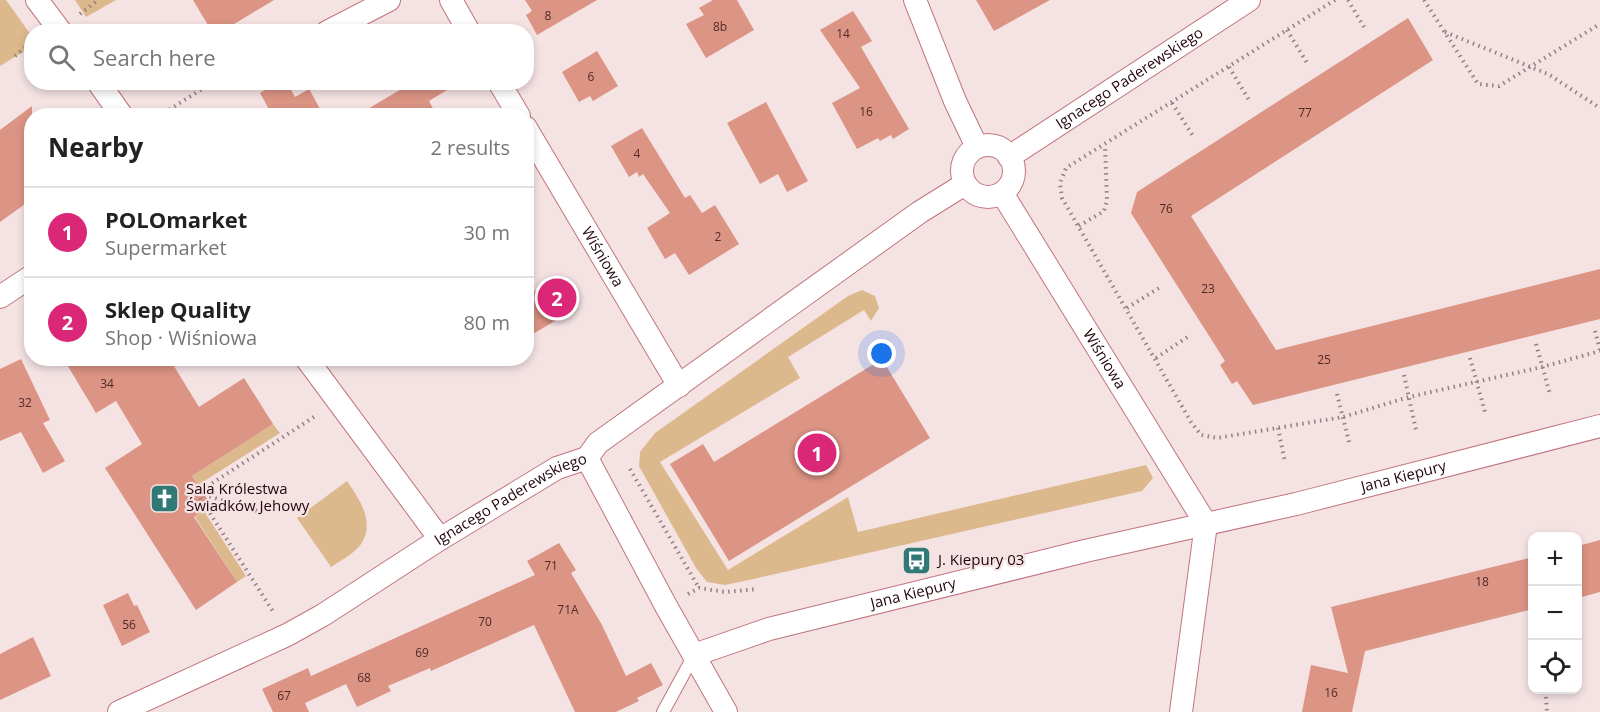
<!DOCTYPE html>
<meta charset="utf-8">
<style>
:root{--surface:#fff;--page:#f6f6f6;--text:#222;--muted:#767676;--line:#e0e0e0;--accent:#db2777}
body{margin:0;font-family:"Open Sans",sans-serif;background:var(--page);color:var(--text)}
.controls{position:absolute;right:18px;bottom:18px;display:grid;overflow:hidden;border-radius:12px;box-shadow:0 3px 9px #0003}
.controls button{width:54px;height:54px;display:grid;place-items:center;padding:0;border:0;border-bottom:2px solid var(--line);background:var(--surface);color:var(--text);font:30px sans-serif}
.you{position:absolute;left:882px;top:354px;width:21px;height:21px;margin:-15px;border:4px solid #fff;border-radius:50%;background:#1a73e8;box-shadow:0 0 0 9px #1a73e833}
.badge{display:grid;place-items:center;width:39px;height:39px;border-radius:50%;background:var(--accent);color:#fff;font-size:20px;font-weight:700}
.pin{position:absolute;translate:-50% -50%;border:3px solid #fff;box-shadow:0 2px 6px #0006}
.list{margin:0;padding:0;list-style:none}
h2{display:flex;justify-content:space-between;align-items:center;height:78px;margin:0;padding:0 24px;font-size:26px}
h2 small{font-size:20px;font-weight:400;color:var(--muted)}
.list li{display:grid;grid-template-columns:39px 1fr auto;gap:18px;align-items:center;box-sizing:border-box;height:90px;padding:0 24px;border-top:2px solid var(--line)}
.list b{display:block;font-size:22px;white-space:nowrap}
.list p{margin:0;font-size:20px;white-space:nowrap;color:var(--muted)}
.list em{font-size:20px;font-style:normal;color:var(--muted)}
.icon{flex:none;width:33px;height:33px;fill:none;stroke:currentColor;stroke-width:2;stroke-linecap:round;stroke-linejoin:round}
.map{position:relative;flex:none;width:1600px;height:712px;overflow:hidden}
.search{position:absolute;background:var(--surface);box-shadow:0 3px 9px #0003;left:24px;top:24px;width:510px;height:66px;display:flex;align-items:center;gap:15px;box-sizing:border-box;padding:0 21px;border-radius:24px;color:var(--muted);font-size:22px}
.panel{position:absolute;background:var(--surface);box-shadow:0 3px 9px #0003;left:24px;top:108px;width:510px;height:258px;border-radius:24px}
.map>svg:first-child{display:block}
.green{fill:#dcb98d}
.building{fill:#dc9484}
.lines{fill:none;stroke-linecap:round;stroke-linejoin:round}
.service-casing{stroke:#c1747d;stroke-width:14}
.minor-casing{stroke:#c1747d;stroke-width:24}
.path{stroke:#957e81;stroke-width:4;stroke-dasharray:1.5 4.5;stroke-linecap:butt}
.service{stroke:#fff;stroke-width:12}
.minor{stroke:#fff;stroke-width:22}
.labels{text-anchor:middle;stroke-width:4.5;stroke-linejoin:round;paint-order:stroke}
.number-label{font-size:12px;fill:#502a29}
.street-label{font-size:15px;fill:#22060b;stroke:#f5e3e4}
.poi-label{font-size:15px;fill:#22060b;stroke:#f5e3e4;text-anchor:start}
</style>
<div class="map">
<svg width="1600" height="712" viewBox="0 0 1600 712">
<rect width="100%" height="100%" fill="#f5e3e4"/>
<g class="green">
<polygon points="0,0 6,0 31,35 31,47 0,66"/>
<polygon points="75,0 116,0 86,17"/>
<polygon points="862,290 875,296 879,308 871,321 864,310 788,357 800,378 660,462 728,570 848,497 858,532 1146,465 1153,478 1142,491 749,580 725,585 707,582 696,568 639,466 640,452 655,433 848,296"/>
<polygon points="273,424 280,433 198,485 192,476"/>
<path d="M347,481C358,497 373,518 364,539C359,551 342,560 331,567L297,518Z"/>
<polygon points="204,511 246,576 237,582 195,517"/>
</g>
<g class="building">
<polygon points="193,0 274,0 221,32 212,32"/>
<polygon points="525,0 597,0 537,35 526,15 532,11"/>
<polygon points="713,0 737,0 754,30 706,58 686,24 704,15 699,8"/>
<polygon points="976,0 1050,0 994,31"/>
<polygon points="853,11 872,41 861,47 909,129 893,139 891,135 880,141 878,138 857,149 832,103 860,88 820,30"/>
<polygon points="1408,18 1433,60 1191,216 1276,350 1600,269 1600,319 1253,405 1237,381 1232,384 1220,365 1225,361 1131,213 1137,192"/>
<polygon points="597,51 618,86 593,101 590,96 579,102 562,72"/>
<polygon points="278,82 287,82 295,97 309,89 324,116 262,116 270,111 260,93"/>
<polygon points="413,82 460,82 429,101 437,116 356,116"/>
<polygon points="766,102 808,181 787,192 778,174 760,184 727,123"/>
<polygon points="32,106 32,199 0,222 0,130"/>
<polygon points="642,128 685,198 690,195 702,213 715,205 739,244 689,275 675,253 665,259 647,228 670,213 643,174 639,177 637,172 629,177 611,146"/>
<polygon points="559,277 577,308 526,338 526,296"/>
<polygon points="63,358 169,358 199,407 244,378 273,424 192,476 212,506 194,517 237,582 196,610 105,468 142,444 116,401 96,413"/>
<polygon points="21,359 50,420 43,423 65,461 43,473 21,432 0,441 0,369"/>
<polygon points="882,359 930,438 729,561 670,464 703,444 714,462"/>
<polygon points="1600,540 1600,592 1578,598 1578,546"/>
<polygon points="559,543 576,570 571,573 602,625 626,676 651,663 663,685 637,698 639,701 616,712 575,712 534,625 431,671 430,668 388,686 391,691 357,707 346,684 305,703 309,712 273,712 262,689 308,668 311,676 535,575 527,561"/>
<polygon points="1533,557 1533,609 1365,651 1352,712 1302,712 1311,665 1348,673 1331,607"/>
<polygon points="128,593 134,606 137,605 150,632 122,646 103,605"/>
<polygon points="33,637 51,676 0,700 0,654"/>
</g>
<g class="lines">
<defs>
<polyline id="service" points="663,712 694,655"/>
<g id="minor">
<polyline points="37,0 61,32"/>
<polyline points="451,0 469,32"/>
<polyline points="915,0 955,101 977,147"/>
<polyline points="327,32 389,0"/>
<polyline points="98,82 122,116"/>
<polyline points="499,82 519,116"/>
<path id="s1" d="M526,128L679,386"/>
<circle cx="988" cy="171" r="26"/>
<path id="s2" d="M1009,157L1249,0"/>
<path id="s3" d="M1002,193L1206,524"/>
<polyline points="0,297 32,276"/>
<polyline points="306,358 440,539"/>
<polyline points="587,458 666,606 726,712"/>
<path id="s4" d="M694,655L769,629L1085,551L1296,504L1600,426"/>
<path id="s5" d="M119,712L287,635L323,615L440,539L557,468L587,458L598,443L920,212L965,184"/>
<polyline points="1181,712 1206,524"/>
</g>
</defs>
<use href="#service" class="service-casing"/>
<use href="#minor" class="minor-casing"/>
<g class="path">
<polyline points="1335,0 1066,168 1060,183 1062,198 1191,422 1201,435 1217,438 1343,417 1409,397 1542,367 1600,351"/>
<polyline points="1348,0 1364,27"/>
<polyline points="1424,0 1478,84 1499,86 1600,24"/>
<polyline points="80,14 98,0"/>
<polyline points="1287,30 1307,63"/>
<polyline points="1445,32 1548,74 1600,108"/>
<polyline points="15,56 32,42"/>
<polyline points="1229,67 1249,100"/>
<polyline points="1172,103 1193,136"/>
<polyline points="159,116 213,82"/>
<polyline points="1079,226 1104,211 1107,200 1105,145"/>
<polyline points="1127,308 1159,288"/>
<polyline points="1595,331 1600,350"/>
<polyline points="1536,344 1550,394"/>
<polyline points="275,358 281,366"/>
<polyline points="1156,358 1189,336"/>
<polyline points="1470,358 1485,412"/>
<polyline points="1404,375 1416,430"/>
<polyline points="1337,394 1350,446"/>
<polyline points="1278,428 1285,462"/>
<polyline points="630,469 699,588"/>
<polyline points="197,493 317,415"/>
<polyline points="197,493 274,613"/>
<polyline points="198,493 261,512"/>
<polyline points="688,594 699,588 726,592 757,589"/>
<polyline points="1546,697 1547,712"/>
</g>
<use href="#service" class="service"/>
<use href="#minor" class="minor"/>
</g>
<defs>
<symbol id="church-square" viewBox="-11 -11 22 22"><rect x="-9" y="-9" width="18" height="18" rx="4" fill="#307977" stroke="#f5e3e4"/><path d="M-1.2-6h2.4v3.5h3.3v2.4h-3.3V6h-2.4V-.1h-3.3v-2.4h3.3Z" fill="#fff"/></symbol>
<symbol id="bus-square" viewBox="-11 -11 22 22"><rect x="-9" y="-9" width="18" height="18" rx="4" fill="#307977" stroke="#f5e3e4"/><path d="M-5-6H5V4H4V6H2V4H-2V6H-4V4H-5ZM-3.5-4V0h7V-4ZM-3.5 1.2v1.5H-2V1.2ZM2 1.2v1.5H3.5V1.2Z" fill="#fff"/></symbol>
</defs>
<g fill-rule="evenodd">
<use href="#church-square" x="148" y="482" width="33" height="33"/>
<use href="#bus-square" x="900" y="544" width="33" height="33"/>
</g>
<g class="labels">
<g class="number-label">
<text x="548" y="20">8</text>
<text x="720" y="31">8b</text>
<text x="843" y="38">14</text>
<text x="591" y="81">6</text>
<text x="866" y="116">16</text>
<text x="1305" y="117">77</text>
<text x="637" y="158">4</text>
<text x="1166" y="213">76</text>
<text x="718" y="241">2</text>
<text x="1208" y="293">23</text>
<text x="1324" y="364">25</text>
<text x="107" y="388">34</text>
<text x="25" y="407">32</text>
<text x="551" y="570">71</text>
<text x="1482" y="586">18</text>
<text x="568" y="614">71A</text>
<text x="485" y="626">70</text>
<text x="129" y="629">56</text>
<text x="422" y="657">69</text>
<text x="364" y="682">68</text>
<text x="1331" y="697">16</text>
<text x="284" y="700">67</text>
</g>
<g class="street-label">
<text dy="5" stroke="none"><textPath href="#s2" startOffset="144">Ignacego Paderewskiego</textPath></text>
<text dy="5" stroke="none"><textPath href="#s1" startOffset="150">Wiśniowa</textPath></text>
<text dy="5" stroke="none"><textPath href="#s3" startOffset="195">Wiśniowa</textPath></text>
<text dy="5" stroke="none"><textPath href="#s4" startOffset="732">Jana Kiepury</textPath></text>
<text dy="5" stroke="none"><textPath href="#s5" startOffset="447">Ignacego Paderewskiego</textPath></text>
<text dy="5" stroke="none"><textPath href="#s4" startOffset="228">Jana Kiepury</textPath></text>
</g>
<g class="poi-label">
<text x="186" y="494">Sala Królestwa<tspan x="186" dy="17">Świadków Jehowy</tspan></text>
<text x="938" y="565">J. Kiepury 03</text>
</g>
</g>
</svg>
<div class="controls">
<button>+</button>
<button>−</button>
<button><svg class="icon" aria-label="locate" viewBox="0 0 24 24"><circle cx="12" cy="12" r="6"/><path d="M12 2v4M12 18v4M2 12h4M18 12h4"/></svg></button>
</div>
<div class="you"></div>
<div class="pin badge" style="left:817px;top:453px">1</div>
<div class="pin badge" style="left:557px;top:298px">2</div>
<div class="search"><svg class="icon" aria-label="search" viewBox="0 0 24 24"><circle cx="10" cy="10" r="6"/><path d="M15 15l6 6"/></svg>Search here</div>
<section class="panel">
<h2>Nearby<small>2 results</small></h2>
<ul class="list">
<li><span class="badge">1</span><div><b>POLOmarket</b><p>Supermarket</p></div><em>30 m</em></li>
<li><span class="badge">2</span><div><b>Sklep Quality</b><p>Shop · Wiśniowa</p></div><em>80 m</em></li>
</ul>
</section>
</div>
